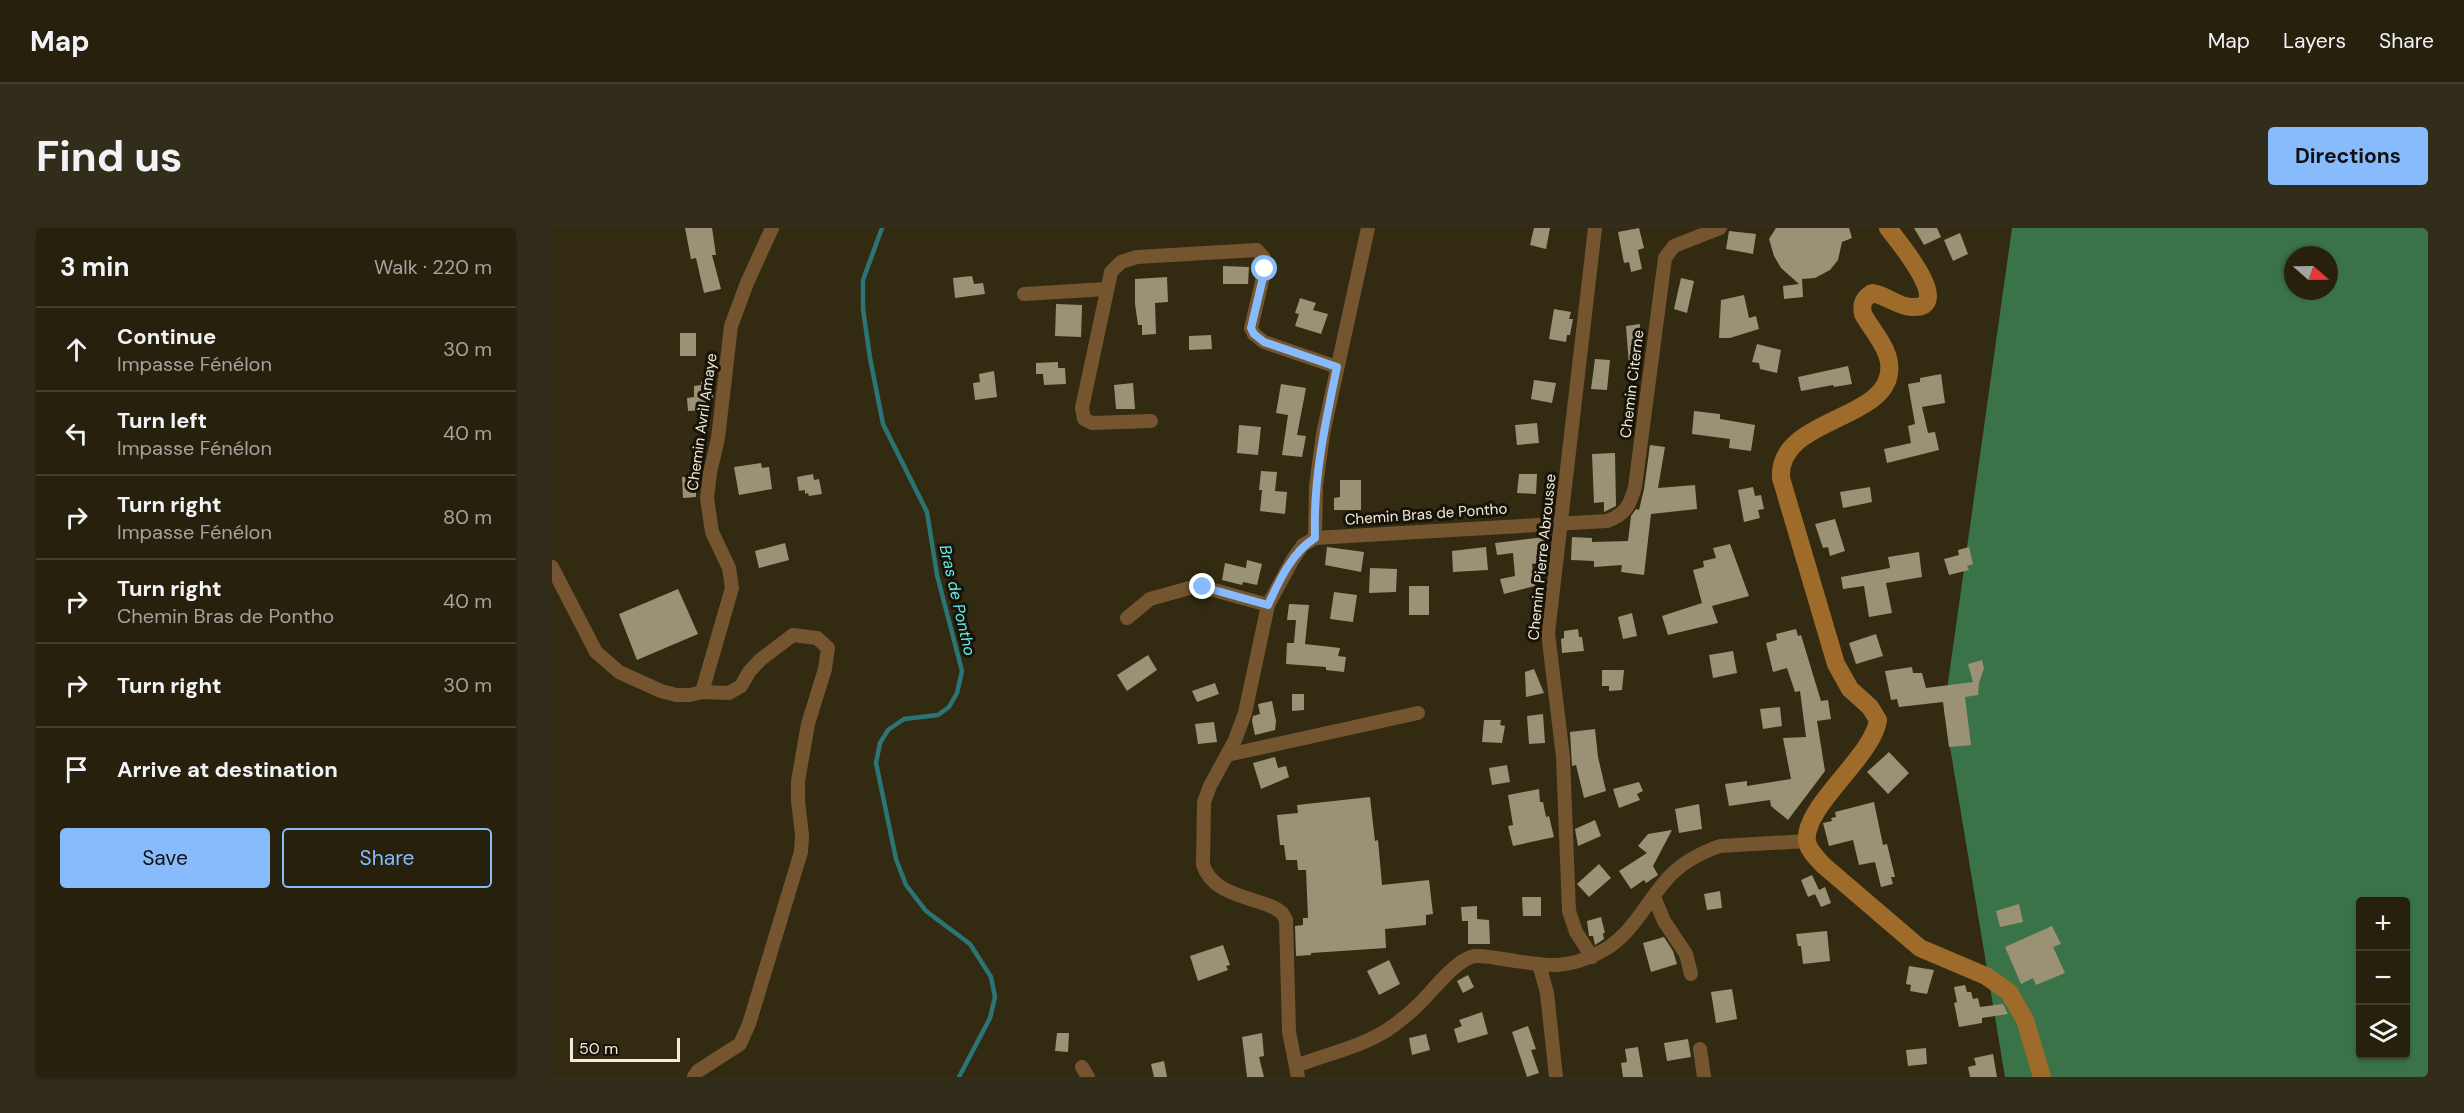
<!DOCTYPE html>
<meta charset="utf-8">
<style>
:root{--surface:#26200d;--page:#322d1b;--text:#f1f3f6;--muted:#a4a39d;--line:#423e2e;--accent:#87bbfb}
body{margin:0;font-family:"DM Sans",sans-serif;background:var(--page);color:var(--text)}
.controls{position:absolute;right:18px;bottom:18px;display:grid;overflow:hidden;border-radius:6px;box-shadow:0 2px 4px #0004}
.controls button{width:54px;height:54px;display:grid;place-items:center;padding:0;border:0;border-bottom:2px solid var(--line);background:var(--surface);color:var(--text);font:30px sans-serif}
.compass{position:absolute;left:1732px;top:18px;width:54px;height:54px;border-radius:50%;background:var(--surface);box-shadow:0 2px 4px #0004;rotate:110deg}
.scale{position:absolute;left:18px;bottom:15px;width:110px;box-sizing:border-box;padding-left:6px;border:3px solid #f0ecdd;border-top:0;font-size:16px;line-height:21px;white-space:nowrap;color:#f0ecdd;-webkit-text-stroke:4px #171308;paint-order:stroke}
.stop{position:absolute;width:18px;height:18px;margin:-14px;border:4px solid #87bbfb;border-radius:50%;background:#fff}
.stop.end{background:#87bbfb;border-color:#fff;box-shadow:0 2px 6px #0008}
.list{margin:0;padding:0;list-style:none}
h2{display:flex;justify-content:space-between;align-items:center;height:78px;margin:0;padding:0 24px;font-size:26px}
h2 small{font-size:20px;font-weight:400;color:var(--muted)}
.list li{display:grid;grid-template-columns:39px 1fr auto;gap:18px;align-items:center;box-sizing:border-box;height:84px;padding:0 24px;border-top:2px solid var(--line)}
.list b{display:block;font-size:22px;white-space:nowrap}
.list p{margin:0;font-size:20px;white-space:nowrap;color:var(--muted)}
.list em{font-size:20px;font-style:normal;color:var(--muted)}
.actions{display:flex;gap:12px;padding:18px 24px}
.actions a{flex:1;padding:14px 0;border:2px solid var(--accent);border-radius:6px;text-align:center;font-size:21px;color:var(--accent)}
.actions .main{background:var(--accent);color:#111}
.icon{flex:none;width:33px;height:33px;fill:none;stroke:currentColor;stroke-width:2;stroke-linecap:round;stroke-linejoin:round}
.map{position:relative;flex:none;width:1876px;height:849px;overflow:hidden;border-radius:6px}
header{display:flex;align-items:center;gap:36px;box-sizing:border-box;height:84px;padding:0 30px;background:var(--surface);border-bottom:2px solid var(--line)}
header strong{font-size:28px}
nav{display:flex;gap:33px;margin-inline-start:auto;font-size:21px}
.intro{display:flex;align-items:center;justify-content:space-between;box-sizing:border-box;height:144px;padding:0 36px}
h1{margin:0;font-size:42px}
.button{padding:15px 27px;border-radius:6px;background:var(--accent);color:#111;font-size:21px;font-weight:700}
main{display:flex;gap:36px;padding:0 36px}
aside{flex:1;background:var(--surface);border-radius:6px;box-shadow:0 2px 4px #0004}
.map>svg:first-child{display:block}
.forest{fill:#3b7349;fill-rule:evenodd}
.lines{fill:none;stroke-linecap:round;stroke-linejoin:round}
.stream{stroke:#2b7577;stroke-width:4.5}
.building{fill:#9b9276}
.minor{stroke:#755530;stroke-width:14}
.secondary{stroke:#9e6b2b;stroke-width:18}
.route{stroke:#87bbfb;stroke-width:8}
.labels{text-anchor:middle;stroke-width:6;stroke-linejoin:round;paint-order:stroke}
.street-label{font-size:15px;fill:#f0ecdd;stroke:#171308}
.water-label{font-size:16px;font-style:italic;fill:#63eff2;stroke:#171308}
</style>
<header>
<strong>Map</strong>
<nav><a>Map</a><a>Layers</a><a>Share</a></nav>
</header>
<div class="intro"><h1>Find us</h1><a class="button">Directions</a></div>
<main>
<aside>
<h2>3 min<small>Walk · 220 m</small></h2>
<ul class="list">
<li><svg class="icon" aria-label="ahead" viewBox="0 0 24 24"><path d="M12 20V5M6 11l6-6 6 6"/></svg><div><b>Continue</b><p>Impasse Fénélon</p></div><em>30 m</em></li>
<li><svg class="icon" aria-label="left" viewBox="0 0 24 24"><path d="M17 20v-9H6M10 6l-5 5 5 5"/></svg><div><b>Turn left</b><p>Impasse Fénélon</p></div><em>40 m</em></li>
<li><svg class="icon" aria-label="right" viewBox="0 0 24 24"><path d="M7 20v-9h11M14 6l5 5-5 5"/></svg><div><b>Turn right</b><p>Impasse Fénélon</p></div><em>80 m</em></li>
<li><svg class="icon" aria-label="right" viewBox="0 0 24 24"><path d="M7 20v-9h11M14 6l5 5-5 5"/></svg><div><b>Turn right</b><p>Chemin Bras de Pontho</p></div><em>40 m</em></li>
<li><svg class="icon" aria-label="right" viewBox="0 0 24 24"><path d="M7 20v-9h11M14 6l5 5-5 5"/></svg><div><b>Turn right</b></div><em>30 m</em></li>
<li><svg class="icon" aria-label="arrive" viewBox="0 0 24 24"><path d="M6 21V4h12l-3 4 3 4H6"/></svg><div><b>Arrive at destination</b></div></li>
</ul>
<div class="actions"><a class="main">Save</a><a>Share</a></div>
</aside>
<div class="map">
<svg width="1876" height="849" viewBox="0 0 1876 849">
<rect width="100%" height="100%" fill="#322a11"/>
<path class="forest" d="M1460,0H1876V849H1453L1392,483ZM1741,27H1777V63H1741ZM1808,674H1854V826H1808Z"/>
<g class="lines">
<polyline class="stream" points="330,0 311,52 311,81 318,130 331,196 375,284 385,347 410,443 405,465 397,479 386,487 352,491 336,502 328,515 324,535 344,631 354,657 374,683 418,716 439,749 443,769 438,790 407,849"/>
</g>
<g class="building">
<polygon points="133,0 160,0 164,27 160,27 169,61 152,65 144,30 139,31"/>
<polygon points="982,0 998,0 994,21 978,17"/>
<polygon points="1087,0 1092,20 1086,22 1090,41 1079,44 1077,34 1072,35 1066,4"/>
<polygon points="1224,0 1297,0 1300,10 1290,14 1286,32 1278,42 1263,50 1250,51 1251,69 1232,71 1231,58 1247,56 1229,40 1222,28 1217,11"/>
<polygon points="1362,0 1385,0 1389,9 1372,17"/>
<polygon points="1177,3 1204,6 1201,26 1174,21"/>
<polygon points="1408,5 1416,26 1401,33 1392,12"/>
<polygon points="671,38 697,39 696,56 671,56"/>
<polygon points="420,48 422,56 431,55 433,66 403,70 401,50"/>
<polygon points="615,49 616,74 603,75 604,106 590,107 590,97 586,97 583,76 583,51"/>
<polygon points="1129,50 1142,53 1135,85 1122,81"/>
<polygon points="1192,67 1197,90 1204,88 1207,101 1178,110 1167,110 1169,72"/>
<polygon points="748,70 764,75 761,82 776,86 769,106 743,98 747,86 743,85"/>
<polygon points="504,76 530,77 529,109 503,108"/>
<polygon points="1002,81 1019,84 1017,91 1021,91 1018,107 1015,107 1014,114 997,111"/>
<polygon points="1088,96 1090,135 1077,137 1074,98"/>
<rect x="128" y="105" width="16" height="23"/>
<polygon points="659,107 660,121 637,122 637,108"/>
<polygon points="1205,116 1229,122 1225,145 1208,141 1207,135 1200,134"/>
<polygon points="1043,131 1058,132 1055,162 1039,161"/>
<polygon points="506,134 506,140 513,140 514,156 492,157 491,146 484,146 484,135"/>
<polygon points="1296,138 1300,156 1282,159 1281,157 1249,163 1246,149"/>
<polygon points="442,143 445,169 423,172 421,155 428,154 427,146"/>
<polygon points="1389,146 1393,175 1370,179 1376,205 1383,204 1387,222 1335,235 1332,221 1359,215 1356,198 1363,196 1356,156 1368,154 1368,150"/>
<polygon points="162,152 161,172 154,173 154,176 150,177 150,182 136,183 135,170 142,169 142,158 149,157 149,154"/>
<polygon points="982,152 1004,155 1000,175 979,171"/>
<polygon points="581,155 583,181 564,181 562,157"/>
<polygon points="729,156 754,160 745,207 754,208 750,229 730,227 736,187 724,185"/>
<polygon points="1142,183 1168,186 1168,191 1203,197 1199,223 1177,220 1178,211 1140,206"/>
<polygon points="985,195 987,215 965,217 963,197"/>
<polygon points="687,197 709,199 706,227 685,225"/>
<polygon points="1098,217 1113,219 1106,260 1143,257 1145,281 1099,286 1092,347 1069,344 1070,337 1042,339 1042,333 1019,332 1020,309 1040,310 1040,314 1076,313 1079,288 1084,281 1087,282 1092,261"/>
<polygon points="1063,225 1064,278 1052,284 1052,274 1042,275 1040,226"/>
<polygon points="209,235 210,240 217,239 220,261 187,267 182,239"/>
<polygon points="709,243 725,244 723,263 735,264 733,286 708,283 710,262 707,262"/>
<polygon points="261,246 262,252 267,251 270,266 257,268 256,265 253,266 253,262 247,263 245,249"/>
<polygon points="967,246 985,246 984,266 965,265"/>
<polygon points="130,249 144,249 144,269 131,270"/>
<polygon points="788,252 809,252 809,282 782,282 782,270 788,269"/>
<polygon points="1201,259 1203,268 1209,267 1212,281 1206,282 1208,290 1192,294 1186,262"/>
<polygon points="1318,259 1320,274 1291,280 1288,264"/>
<polygon points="1283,291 1293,323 1278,328 1276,319 1271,320 1263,296"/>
<polygon points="992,309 994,334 980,336 983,358 952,366 948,351 963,348 961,325 945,327 943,315"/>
<polygon points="233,315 237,332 207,340 203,323"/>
<polygon points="1178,316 1197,368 1160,378 1166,395 1116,407 1110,388 1150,375 1141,342 1152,339 1151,333 1164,330 1161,320"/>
<polygon points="775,319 812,324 809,344 773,337"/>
<polygon points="934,319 936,342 901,344 900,323"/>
<polygon points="1417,319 1421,336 1415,338 1417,342 1397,347 1392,331 1407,327 1406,322"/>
<polygon points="1367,324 1370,349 1334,355 1340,385 1317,389 1312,358 1291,361 1289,349 1338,340 1336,329"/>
<polygon points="695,332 710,336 705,357 691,354 690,357 670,352 673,335 694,340"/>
<polygon points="818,340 845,341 844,364 817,365"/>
<rect x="857" y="358" width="20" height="29"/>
<polygon points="126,361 146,406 85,432 67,386"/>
<polygon points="782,364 805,367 801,394 778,391"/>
<polygon points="737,376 757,377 753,416 788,420 786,428 794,429 792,444 774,442 774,439 734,436 735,415 742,415 744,392 735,392"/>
<polygon points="1080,385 1085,408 1071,411 1066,389"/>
<polygon points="1026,401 1027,409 1030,409 1032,423 1010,425 1009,411 1012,410 1012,403"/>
<polygon points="1244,401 1246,408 1249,407 1269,473 1276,472 1279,491 1265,493 1273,543 1236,592 1219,578 1218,572 1177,578 1173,556 1195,553 1195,558 1239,551 1231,510 1254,509 1248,463 1243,464 1235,440 1221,444 1214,415 1225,412 1224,406"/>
<polygon points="1324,406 1331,428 1304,436 1297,415"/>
<polygon points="1181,423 1185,445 1161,450 1157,427"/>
<polygon points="596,427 605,442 575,463 565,447"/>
<polygon points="1430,432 1432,440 1427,455 1426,467 1413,469 1419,517 1397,519 1391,474 1347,479 1345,471 1339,472 1333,443 1360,439 1361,445 1370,445 1374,460 1421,454 1416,436"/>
<polygon points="982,441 992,465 974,469 973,444"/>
<polygon points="1050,442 1072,442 1070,462 1057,463 1057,458 1050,458"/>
<polygon points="663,455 667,466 645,474 640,463"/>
<polygon points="740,466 752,466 752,482 740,483"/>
<polygon points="720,473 724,493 723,502 703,507 700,493 701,488 708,486 706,476"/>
<polygon points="1228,479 1230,498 1211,501 1208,481"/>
<polygon points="991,486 993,515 977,516 975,488"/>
<polygon points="932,492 949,492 948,497 953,498 950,515 930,514"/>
<polygon points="662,494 665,514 646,516 643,496"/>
<polygon points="1043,501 1046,529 1054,563 1032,570 1024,537 1020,538 1018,504"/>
<polygon points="1337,524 1357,545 1336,566 1315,544"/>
<polygon points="723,529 726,540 734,538 737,549 709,561 701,535"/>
<polygon points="955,537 958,554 940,557 937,540"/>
<polygon points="1087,554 1091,563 1085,566 1088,572 1067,580 1061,561"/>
<polygon points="987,561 988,574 991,574 994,589 997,588 1002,609 961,618 956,598 961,597 956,567"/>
<polygon points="818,569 823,613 826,612 830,657 877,652 881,686 874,687 874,697 833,701 834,720 759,725 759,727 744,728 743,698 751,697 751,690 756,690 754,642 746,642 745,632 734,632 732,617 728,617 725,587 746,585 745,577"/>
<polygon points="1322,574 1331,617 1335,616 1343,649 1339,649 1341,656 1329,659 1323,634 1307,637 1301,612 1277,618 1271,595 1280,593 1279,590 1284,589 1283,584"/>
<polygon points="1147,576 1150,601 1127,605 1123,581"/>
<polygon points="1043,592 1049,608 1026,618 1023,601"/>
<polygon points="1120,602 1101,638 1106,647 1094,655 1092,652 1079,661 1067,643 1095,625 1086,618 1096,606"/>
<polygon points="1047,636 1059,650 1037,669 1025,656"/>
<polygon points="1260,647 1267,662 1273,659 1279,675 1269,679 1263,666 1256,669 1249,652"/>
<polygon points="1168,663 1170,680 1155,682 1152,666"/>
<polygon points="970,669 989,669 989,688 971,688"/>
<polygon points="1467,676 1471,694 1448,699 1444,683"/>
<polygon points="925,678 925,691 937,692 938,716 916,716 916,693 910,693 909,679"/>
<polygon points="1049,689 1053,705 1051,705 1052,711 1043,717 1041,708 1037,708 1035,693"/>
<polygon points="1500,698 1509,716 1501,719 1513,745 1484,757 1481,750 1469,756 1453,719"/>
<polygon points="1275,703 1278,733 1251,736 1249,718 1246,718 1244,706"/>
<polygon points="1112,709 1121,723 1125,736 1099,744 1091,715"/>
<polygon points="671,717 678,737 674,738 676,742 646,753 638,728"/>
<polygon points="837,732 848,756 827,767 815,743"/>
<polygon points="1357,738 1382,742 1375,766 1358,763 1359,757 1354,756"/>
<polygon points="916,747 922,759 911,765 905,753"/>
<polygon points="1413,757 1415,764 1419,764 1421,771 1426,770 1428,779 1451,776 1456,786 1430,790 1430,795 1407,799 1402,775 1405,774 1402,759"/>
<polygon points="1180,761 1185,791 1164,795 1159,764"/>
<polygon points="930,784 936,806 906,815 902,801 910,798 907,792"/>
<polygon points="976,798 984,821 979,822 987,845 975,849 960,804"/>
<polygon points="505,805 517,805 516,824 503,823"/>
<polygon points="710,805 712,828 707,829 712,849 695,849 690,809"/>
<polygon points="874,806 878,822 860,827 857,810"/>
<polygon points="1136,811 1139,829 1115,833 1112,815"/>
<polygon points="1086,819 1091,849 1071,849 1069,835 1075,834 1073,821"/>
<polygon points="1374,820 1375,836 1356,838 1354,822"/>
<polygon points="1441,826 1445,849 1418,849 1416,839 1424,837 1422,830"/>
<polygon points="612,833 615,849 602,849 599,836"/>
</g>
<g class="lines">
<g class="minor">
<polyline points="472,66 555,61"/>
<polyline points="599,193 540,195 532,191 530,180 559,44 569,34 585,29 705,22 712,30 713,41 699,100 702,106 712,114 785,139"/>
<polyline points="763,310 764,258 771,206 816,0"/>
<polyline points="0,339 44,424 67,444 109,463 124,467 138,467 150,464 177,465 189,458 197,444 208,432 241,407 265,410 276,420 273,441 256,496 246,553 246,573 250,607 249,624 197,796 188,816 146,843 142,849"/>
<polyline points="575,390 598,371 641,359 651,359 716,377"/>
<polyline points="150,464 180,360 177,340 160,304 155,270 158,245 166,210 179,98 195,55 220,0"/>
<polyline points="675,527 866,485"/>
<polyline points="1102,669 1112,693 1134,726 1139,746"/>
<polyline points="1040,729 1024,704 1017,683 1011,529 996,405 1043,0"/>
<polyline points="987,736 995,765 1004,849"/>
<polyline points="1148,821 1152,849"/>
<path d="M744,838C776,825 812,819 841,798C849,792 858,785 865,778C879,765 901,735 919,729C928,726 941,730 951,731C992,737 1013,744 1052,722C1080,706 1094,675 1115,651C1129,635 1148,625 1168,618L1255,613"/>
<polyline points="530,839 536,849"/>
<path d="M746,849L737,804L734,692L730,685L723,680C698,668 661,667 651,637L652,574L658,558L683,512L693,485L716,377L741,331L751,317L763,310L1055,293C1073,287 1078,277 1083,259L1113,30L1122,18L1168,0"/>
</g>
<path class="secondary" d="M1336,0C1344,11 1405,82 1359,79C1345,78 1334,67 1320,65C1311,71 1309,76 1311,86C1319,101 1335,118 1337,135C1345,194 1225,187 1229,250L1284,436L1298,461L1318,479L1326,492C1321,529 1250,579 1255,614C1257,623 1265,630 1271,637L1368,720L1434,748L1457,764L1473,792L1490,849"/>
</g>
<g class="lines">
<path class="route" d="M651,359L716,377C727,353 740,324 763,310C761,251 773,196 785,139L712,114L702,106L699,100L713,41"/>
</g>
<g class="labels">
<g class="street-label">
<text transform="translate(1080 156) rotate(-83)" y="5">Chemin Citerne</text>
<text transform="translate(150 194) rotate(-82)" y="5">Chemin Avril Amaye</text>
<text transform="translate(874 286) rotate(-4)" y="5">Chemin Bras de Pontho</text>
<text transform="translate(990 329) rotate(-84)" y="5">Chemin Pierre Abrousse</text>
</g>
<g class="water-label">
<text transform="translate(406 372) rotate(77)" y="6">Bras de Pontho</text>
</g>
</g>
</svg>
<div class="controls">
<button>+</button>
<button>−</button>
<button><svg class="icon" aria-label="layers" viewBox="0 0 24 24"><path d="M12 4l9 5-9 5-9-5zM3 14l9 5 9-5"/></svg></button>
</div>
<svg class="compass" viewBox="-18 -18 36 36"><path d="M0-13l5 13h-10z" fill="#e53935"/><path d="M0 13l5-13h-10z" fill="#a4a39d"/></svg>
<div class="scale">50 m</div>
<div class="stop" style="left:713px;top:41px"></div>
<div class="stop end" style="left:651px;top:359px"></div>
</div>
</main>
